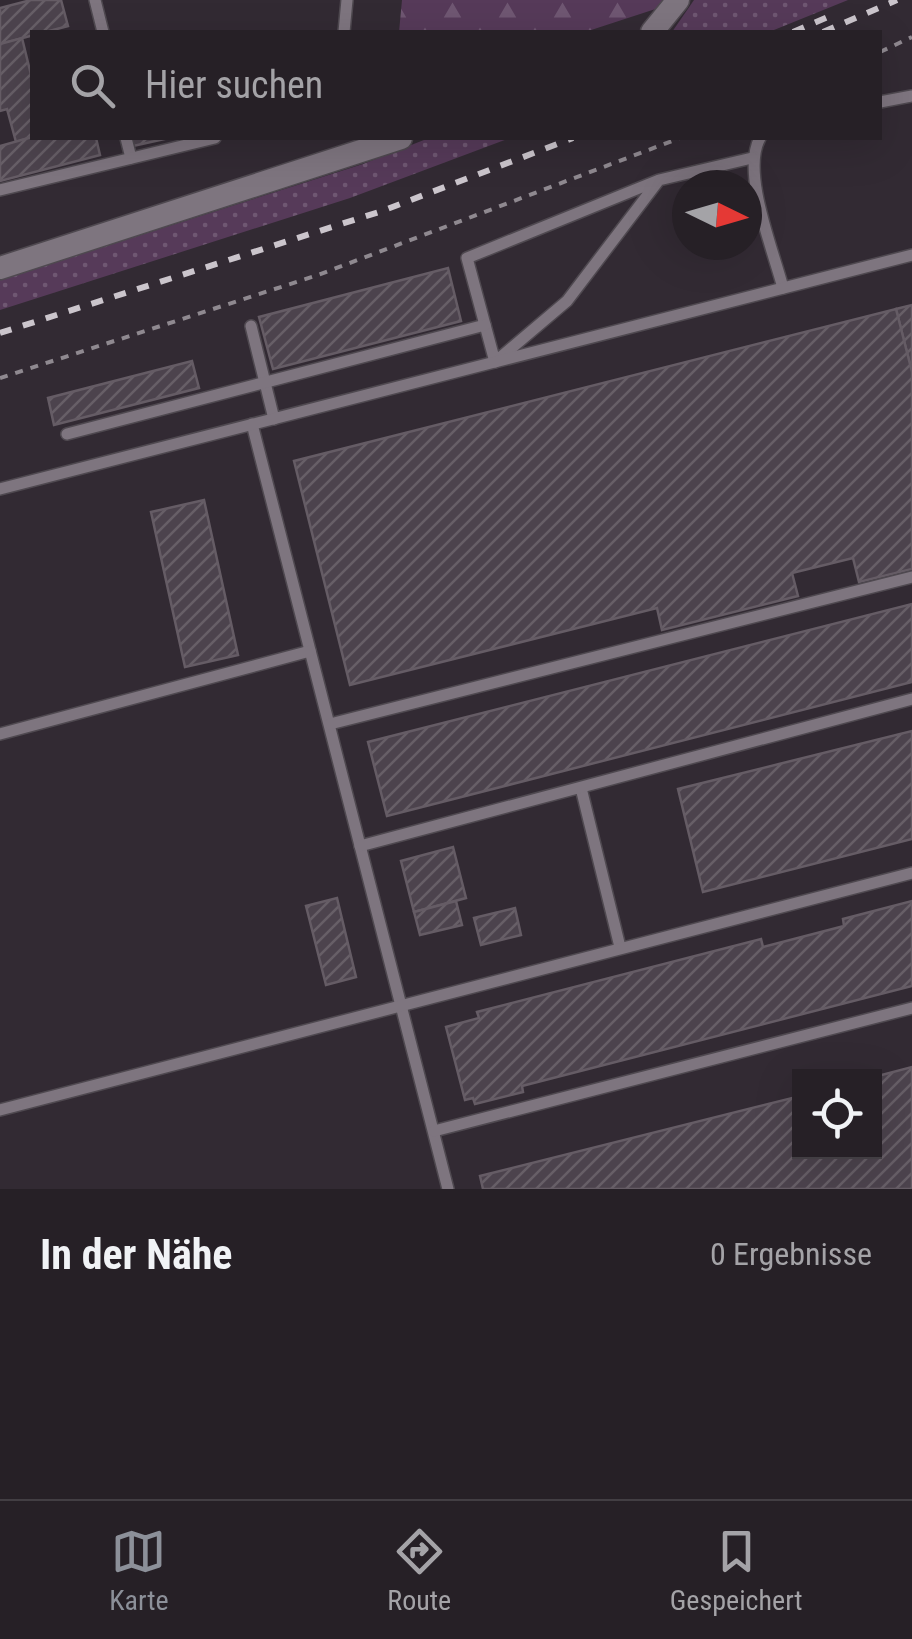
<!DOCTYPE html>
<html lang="de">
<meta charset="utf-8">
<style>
:root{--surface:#262026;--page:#322d32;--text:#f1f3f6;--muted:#a4a3a7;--line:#423e43;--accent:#8c9099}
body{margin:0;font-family:"Roboto Condensed",sans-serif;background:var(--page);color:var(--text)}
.controls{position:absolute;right:30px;bottom:30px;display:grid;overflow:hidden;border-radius:0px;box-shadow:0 10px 40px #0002}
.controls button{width:90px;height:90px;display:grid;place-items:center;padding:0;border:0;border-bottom:2px solid var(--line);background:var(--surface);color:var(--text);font:50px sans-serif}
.compass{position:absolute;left:672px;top:170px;width:90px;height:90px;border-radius:50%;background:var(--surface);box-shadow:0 10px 40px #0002;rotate:95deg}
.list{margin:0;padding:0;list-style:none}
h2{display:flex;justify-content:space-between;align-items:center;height:130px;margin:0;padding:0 40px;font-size:42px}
h2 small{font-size:32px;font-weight:400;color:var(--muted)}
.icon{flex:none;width:55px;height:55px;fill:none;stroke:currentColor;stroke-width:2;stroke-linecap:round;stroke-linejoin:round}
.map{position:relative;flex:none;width:912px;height:1189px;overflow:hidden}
.search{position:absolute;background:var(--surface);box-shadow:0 10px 40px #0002;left:30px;right:30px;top:30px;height:110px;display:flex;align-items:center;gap:25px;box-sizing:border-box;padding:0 35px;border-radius:0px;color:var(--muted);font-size:38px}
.sheet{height:310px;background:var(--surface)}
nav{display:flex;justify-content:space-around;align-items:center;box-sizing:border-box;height:140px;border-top:2px solid var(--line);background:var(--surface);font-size:28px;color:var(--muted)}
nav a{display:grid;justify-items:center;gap:5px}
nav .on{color:var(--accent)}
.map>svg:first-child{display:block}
.grass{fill:url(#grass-dots)}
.forest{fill:url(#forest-firs)}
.building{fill:url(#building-hatch);stroke:#655c65;stroke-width:2.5}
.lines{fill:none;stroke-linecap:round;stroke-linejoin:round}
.service-casing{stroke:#4f4950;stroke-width:14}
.minor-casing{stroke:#4f4950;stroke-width:25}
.path{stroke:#8f8990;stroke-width:4;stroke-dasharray:8 8;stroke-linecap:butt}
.service{stroke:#7e757f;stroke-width:11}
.minor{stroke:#7e757f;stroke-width:22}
.rail{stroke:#cbc5cc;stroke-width:6;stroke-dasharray:12 12;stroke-linecap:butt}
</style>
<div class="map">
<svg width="912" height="1189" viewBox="0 0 912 1189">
<defs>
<pattern id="grass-dots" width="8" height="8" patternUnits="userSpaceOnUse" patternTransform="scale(2.5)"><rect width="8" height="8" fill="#563a59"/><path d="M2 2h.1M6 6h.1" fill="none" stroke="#6f5772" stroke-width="1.8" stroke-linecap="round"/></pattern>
<pattern id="forest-firs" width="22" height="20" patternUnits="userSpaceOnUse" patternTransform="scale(2.5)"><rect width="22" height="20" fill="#563a59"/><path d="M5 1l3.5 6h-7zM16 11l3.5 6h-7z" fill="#6f5772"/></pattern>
<pattern id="building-hatch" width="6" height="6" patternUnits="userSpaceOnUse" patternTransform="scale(2.5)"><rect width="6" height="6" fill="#4c434d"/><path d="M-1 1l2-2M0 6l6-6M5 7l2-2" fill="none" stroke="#675f67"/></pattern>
</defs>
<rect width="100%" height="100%" fill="#322a33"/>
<g class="grass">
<polygon points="694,0 848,0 769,32 672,32"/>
<polygon points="429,138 510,138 350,198 0,310 0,280 363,164"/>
</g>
<polygon class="forest" points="402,0 683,0 585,32 399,32"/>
<g class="building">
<polygon points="31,0 61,0 68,26 0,44 0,8"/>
<polygon points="22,38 32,79 32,137 16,142 7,109 0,111 0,44"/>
<polygon points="32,137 96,138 100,155 0,181 0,146"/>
<polygon points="131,138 169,138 133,146"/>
<polygon points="448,268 461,321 273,369 259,317"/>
<polygon points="912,305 912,372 896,309"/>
<polygon points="896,309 912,372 912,569 859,582 853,558 792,573 798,596 662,630 657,608 350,685 294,461"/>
<polygon points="192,361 199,388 54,425 48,398"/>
<polygon points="204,500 238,655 185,667 151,512"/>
<polygon points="912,604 912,682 387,816 368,742"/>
<polygon points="912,731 912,839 703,892 678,789"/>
<polygon points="453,847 466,898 414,912 401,861"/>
<polygon points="337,898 356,977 326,985 306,906"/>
<polygon points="456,901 462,925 420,935 414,912"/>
<polygon points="912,901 912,986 522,1086 523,1092 475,1104 473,1098 465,1100 446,1027 479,1018 477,1012 761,939 763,947 844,926 843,919"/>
<polygon points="515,908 521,935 481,945 474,918"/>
<polygon points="912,1067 912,1189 483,1189 480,1176 800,1096 800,1152 874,1152 874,1077"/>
</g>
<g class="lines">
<defs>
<g id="service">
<polyline points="95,0 103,32"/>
<polyline points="344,32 347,0"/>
<polyline points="880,102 912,96"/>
<polyline points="126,138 131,158"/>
<path d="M760,138C741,172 773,249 783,288"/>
<polyline points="659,180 467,258 495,362 567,301 659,180 752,158"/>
<polyline points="0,190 215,138"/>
<polyline points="251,326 274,419"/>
<polyline points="252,424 448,1189"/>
<polyline points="67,434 485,325"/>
<polyline points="0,489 912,255"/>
<polyline points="330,724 912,577"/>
<polyline points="0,734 310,651"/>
<polyline points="581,788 620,947"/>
<polyline points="360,846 912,699"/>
<polyline points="0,1110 912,873"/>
<polyline points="434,1131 912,1008"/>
</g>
<g id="minor">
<polyline points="652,32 678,0"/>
<polyline points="0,268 401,138"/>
</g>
</defs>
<use href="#service" class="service-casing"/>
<use href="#minor" class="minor-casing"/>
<g class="path">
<polyline points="880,52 912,37"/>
<polyline points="0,378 318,275 680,138"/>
</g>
<use href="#service" class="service"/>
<use href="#minor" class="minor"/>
<g class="rail">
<polyline points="793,32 835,14"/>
<polyline points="823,32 897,0"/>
<polyline points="0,333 382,211 573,138"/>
</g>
</g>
</svg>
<div class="controls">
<button><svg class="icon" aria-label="locate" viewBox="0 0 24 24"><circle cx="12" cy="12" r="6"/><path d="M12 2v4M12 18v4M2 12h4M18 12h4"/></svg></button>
</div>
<svg class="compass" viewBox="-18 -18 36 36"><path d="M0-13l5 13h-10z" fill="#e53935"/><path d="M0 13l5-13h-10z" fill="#a4a3a7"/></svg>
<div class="search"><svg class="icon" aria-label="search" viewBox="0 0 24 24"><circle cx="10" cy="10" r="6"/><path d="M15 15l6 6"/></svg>Hier suchen</div>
</div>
<section class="sheet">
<h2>In der Nähe<small>0 Ergebnisse</small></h2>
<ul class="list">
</ul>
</section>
<nav>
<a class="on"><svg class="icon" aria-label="map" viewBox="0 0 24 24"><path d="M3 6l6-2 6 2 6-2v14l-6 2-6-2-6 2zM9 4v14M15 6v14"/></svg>Karte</a>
<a><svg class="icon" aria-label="directions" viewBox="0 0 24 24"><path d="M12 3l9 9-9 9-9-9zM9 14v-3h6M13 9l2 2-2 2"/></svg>Route</a>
<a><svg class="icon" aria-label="saved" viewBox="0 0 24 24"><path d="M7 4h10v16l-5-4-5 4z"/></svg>Gespeichert</a>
</nav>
